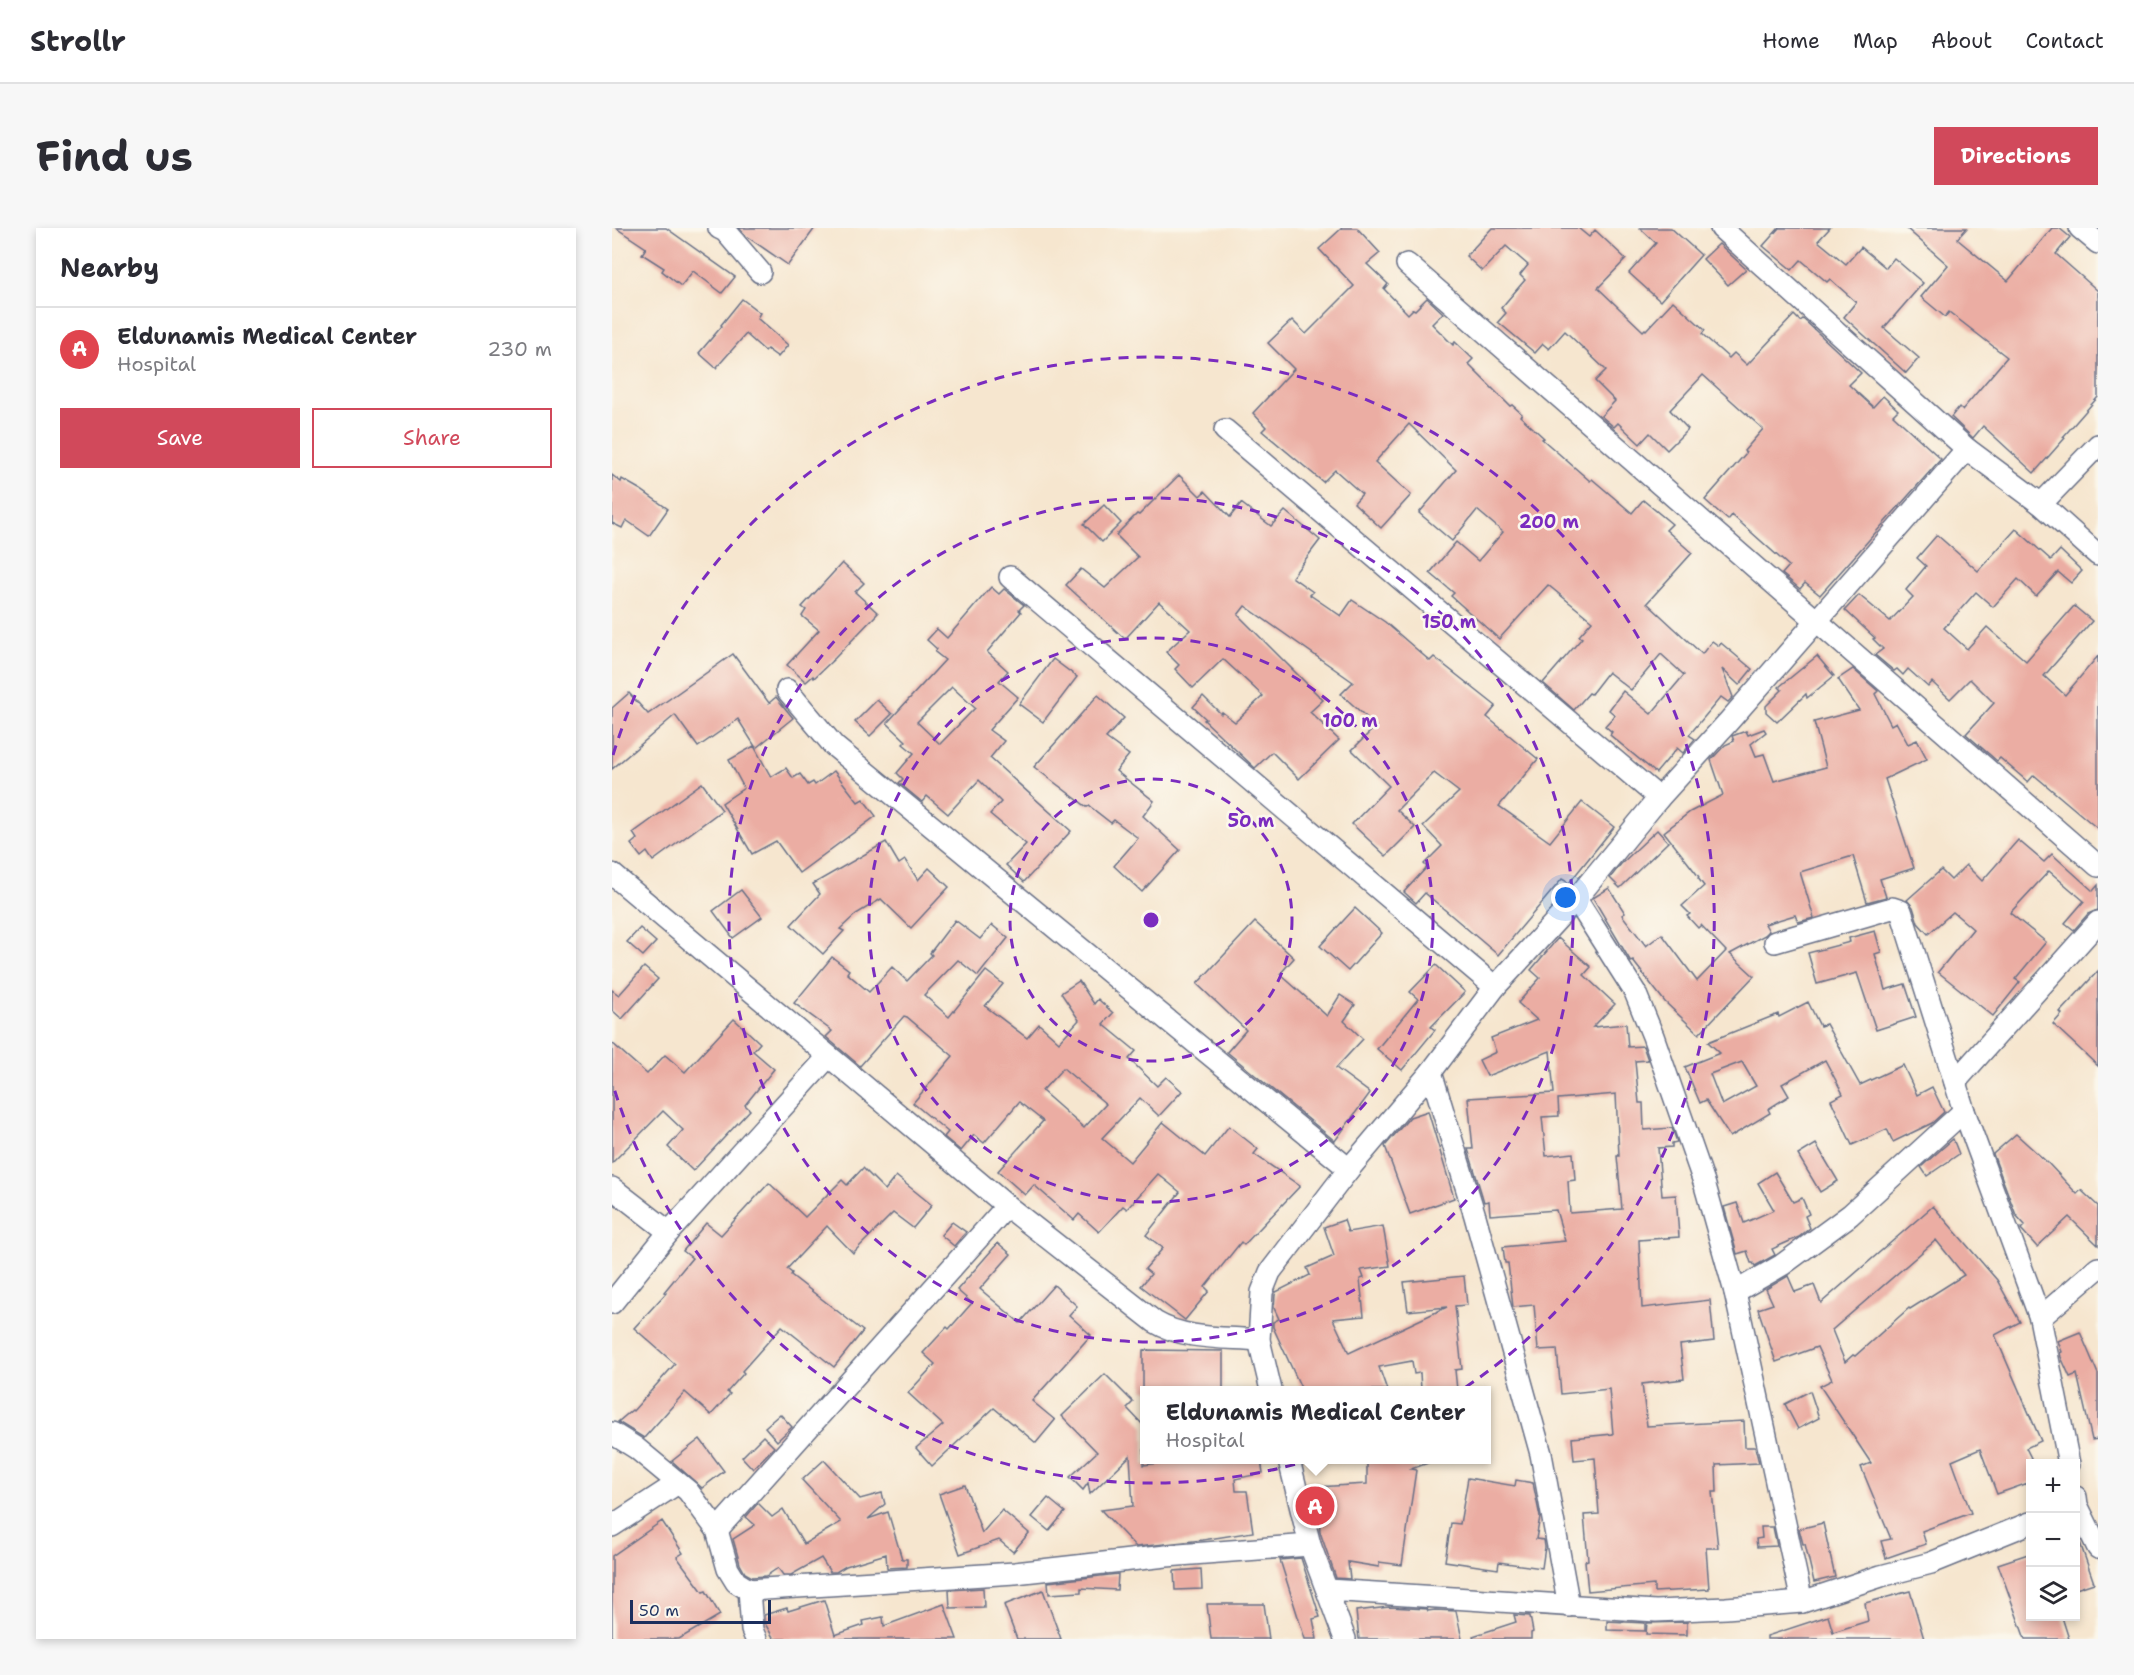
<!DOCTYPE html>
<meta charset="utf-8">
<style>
:root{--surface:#fff;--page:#f7f7f7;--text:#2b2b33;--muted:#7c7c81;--line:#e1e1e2;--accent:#d1495b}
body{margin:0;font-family:"Shantell Sans",sans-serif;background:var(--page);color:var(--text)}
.controls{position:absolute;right:18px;bottom:18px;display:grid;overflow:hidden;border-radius:0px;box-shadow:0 3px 9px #0003}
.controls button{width:54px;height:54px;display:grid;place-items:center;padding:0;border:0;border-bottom:2px solid var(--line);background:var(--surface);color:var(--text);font:30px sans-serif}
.scale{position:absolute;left:18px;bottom:15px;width:141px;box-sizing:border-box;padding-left:6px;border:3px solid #1b2f5e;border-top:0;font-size:16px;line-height:21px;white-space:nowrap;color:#1b2f5e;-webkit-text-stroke:4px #fbf7ec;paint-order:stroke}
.you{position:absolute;left:954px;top:670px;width:21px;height:21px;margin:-15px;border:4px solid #fff;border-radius:50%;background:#1a73e8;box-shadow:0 0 0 9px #1a73e833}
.badge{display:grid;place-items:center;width:39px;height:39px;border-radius:50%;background:var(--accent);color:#fff;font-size:20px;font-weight:700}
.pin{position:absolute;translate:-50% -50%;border:3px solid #fff;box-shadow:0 2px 6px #0006}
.popup{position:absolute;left:528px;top:1158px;width:351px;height:78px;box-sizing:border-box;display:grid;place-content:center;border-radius:0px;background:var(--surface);filter:drop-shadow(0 2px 4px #0005);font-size:20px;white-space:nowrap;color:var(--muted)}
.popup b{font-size:22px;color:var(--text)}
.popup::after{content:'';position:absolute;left:50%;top:100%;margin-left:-12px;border:12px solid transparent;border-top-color:var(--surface)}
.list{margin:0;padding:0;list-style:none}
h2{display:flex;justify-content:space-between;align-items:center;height:78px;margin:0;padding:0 24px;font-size:26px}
h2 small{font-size:20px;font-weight:400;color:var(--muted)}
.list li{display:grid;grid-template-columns:39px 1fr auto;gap:18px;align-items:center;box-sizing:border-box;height:84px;padding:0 24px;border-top:2px solid var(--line)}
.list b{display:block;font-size:22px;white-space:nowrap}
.list p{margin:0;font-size:20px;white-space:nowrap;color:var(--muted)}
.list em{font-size:20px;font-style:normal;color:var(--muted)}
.actions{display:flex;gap:12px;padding:18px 24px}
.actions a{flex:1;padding:14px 0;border:2px solid var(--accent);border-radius:0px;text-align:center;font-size:21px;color:var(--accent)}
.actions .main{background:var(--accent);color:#fff}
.icon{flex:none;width:33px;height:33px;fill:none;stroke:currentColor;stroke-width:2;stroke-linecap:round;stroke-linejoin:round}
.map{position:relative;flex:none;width:1486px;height:1411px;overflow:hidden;border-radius:0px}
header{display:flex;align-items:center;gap:36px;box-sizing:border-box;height:84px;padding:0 30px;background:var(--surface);border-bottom:2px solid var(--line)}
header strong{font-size:28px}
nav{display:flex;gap:33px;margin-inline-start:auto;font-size:21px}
.intro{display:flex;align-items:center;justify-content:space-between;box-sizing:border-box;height:144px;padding:0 36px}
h1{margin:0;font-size:42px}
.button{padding:15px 27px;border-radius:0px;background:var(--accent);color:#fff;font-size:21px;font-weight:700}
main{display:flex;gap:36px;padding:0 36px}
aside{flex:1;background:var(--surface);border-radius:0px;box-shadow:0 3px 9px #0003}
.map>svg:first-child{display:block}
.building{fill:#ebada3;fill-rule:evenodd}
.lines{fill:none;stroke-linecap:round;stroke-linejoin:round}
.minor-casing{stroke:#686f86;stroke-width:24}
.minor{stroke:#fff;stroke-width:21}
.ring{fill:none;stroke:#7b2cbf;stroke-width:3;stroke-dasharray:10 8}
.centre{fill:#7b2cbf;stroke:#fbf7ec;stroke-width:3}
.ring-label{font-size:18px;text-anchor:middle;font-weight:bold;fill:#7b2cbf;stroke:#fbf7ec;stroke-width:5;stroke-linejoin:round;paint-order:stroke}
</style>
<header>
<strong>Strollr</strong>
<nav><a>Home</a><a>Map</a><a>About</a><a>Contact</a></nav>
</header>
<div class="intro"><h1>Find us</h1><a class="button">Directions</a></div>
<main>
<aside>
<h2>Nearby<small></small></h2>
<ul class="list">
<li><span class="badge" style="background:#e0444e">A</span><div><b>Eldunamis Medical Center</b><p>Hospital</p></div><em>230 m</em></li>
</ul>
<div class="actions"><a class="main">Save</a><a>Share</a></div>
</aside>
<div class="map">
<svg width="1486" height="1411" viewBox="0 0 1486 1411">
<rect width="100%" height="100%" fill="#fbf7ec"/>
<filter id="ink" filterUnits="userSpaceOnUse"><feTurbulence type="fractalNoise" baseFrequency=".0167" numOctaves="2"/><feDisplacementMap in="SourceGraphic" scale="12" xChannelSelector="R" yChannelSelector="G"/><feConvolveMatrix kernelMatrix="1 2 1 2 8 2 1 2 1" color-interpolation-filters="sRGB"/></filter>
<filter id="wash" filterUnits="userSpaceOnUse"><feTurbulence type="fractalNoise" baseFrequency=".008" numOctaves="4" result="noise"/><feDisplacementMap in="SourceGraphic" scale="24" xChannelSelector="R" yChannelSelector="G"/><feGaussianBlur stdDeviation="1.35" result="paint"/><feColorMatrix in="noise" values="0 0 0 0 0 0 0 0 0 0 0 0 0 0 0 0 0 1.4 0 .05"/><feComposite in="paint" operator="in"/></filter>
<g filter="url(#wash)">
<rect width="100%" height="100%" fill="#f6e6cf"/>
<g id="blocks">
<g class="building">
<polygon points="4,0 54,0 123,49 110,65 81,43 69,58 50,43 52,40 30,26 34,20"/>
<polygon points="127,0 203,0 176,37 134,8"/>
<polygon points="730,0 745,0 768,25 755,36 776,56 772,61 796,86 801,81 803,82 815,70 831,85 820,96 841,117 843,114 861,131 856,136 898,178 900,177 910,186 908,188 932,210 930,211 978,253 980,251 1020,285 1031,272 1060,296 1054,302 1080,325 1035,375 1090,426 1100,413 1107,418 1109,415 1140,441 1127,457 1110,441 1121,469 1116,474 1109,469 1077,507 1083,511 1071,525 1065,520 1044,545 998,507 1000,504 993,498 1003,487 997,482 1011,463 1039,486 1072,447 1049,426 1019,462 996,444 979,466 977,465 962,482 931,455 970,410 967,408 980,393 936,357 887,411 839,368 842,365 818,345 844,314 866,333 891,304 865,282 840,313 807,285 844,242 797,196 763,234 799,267 769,300 742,275 750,266 723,242 711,254 650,203 654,199 641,185 682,141 656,115 680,92 694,106 742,58 707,21"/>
<polygon points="880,0 966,0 977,9 983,2 1014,31 986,60 1031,103 1033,101 1034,102 1061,73 1093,102 1090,106 1117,130 1122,125 1135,137 1182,87 1188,93 1191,91 1249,145 1237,157 1261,179 1271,168 1286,182 1281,187 1329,231 1208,367 1193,355 1188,361 1170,346 1177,338 1120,287 1116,292 1093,272 1134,225 1132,223 1151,201 1091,147 1058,182 1076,201 1055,222 1038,205 1028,216 1006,195 1002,199 989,188 1003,173 983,153 994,142 953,103 937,121 931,116 923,125 886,94 894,85 889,80 913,52 908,47 916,37 894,18 870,43 854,28"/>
<polygon points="1028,0 1059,0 1089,27 1048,73 1017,45 1044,15"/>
<polygon points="1167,0 1218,0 1206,13 1234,36 1249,19 1274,40 1282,30 1311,55 1272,100 1307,130 1294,145 1232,89 1244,74 1218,51 1215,54 1189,32 1180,42 1151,18"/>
<polygon points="1294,0 1355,0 1345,11 1396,53 1440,0 1447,0 1458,9 1444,26 1486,63 1486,169 1451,209 1453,210 1422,245 1371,198 1361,210 1339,189 1347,179 1350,182 1395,129 1337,84 1333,89 1309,69 1336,37"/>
<polygon points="1107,16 1134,41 1116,57 1091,31"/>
<polygon points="130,71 148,85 145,90 176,117 166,129 155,121 153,123 134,106 104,140 87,125 110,98 109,97"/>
<polygon points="0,247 9,254 10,251 29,262 56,281 37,308 14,292 10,300 0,295"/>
<polygon points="567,247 588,268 593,263 618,289 629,275 659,298 673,283 708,312 680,349 701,364 698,367 729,388 740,372 773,394 818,433 822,429 884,478 875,489 926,531 887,578 938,614 970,574 1002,599 957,655 950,651 886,727 813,665 804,675 792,664 815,639 812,636 830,618 811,598 847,564 822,545 785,582 803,599 774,628 740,596 777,558 740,522 764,498 729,466 741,454 633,378 626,387 711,472 698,484 727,512 687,551 660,524 643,540 592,492 594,491 581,479 591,468 609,486 610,484 623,494 651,468 611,431 581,460 563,441 567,437 554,424 578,402 547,374 513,411 454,357 469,341 493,360 526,329 504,307 525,286 527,287"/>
<polygon points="492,277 509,295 490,314 472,296"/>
<polygon points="1404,301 1439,332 1448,322 1470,343 1459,355 1446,344 1424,368 1406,351 1381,379 1364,364 1332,400 1355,421 1375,399 1414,433 1462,378 1480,393 1432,448 1453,467 1486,428 1486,601 1422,547 1416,554 1388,530 1385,533 1354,506 1382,475 1358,451 1338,471 1320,454 1316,459 1296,441 1291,447 1285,441 1282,443 1263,427 1271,421 1261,411 1263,410 1233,382 1247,367 1278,393 1301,369 1294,362 1314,338 1305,330 1325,307 1366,343"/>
<polygon points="230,335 252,355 243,364 266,385 223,430 202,450 201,448 194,454 175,437 207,402 190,388 194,382 190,379"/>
<path d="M379,359L387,366L392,361L412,377L407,382L409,384L375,424L396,443L387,453L406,469L377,502L392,513L378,530L459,603L412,654L394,637L414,616L378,586L389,574L367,552L336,586L315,568L310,574L287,555L291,551L285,545L302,525L291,516L294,513L275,495L333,432L323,424L325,421L315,412L325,401L335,410ZM340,459L363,480L328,516L305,494Z"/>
<polygon points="121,426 157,475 164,469 181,490 144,520 126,491 86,519 63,487 0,541 0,480 17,465 36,486"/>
<polygon points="1205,428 1222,448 1195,470 1194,466 1165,494 1154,484 1154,478 1170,462 1167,459"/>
<polygon points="441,431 465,449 431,494 407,476"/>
<polygon points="1241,441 1266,463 1263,466 1279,497 1284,494 1296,516 1305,512 1315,531 1273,551 1302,640 1268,651 1274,669 1255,674 1241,628 1188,644 1202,690 1186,694 1183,687 1153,696 1157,703 1153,707 1118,726 1142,748 1087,806 1053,774 1021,733 1019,734 981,670 997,660 1013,685 1010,687 1034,718 1050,706 1085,753 1114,723 1089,697 1086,700 1075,688 1078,686 1070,678 1092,658 1086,650 1087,649 1052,604 1078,584 1111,567 1099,532 1113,517 1122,513 1120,508 1134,503 1136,507 1152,501 1154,504 1139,516 1144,528 1152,526 1162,553 1214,539 1202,494 1247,482 1226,451"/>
<polygon points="486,467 512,490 494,510 517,527 504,543 542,573 531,588 568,622 530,664 502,638 526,610 502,592 499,595 477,578 475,579 422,539"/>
<polygon points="265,472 280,486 258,508 243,494"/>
<polygon points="142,518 159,549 174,540 181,550 188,546 196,557 201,554 203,557 222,543 246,574 251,571 264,588 187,645 164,613 140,626 110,575 132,560 117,532"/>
<polygon points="90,555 110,582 41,633 35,624 29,629 19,616 25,611 21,605"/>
<polygon points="1045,602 1056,614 1008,660 998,650 1009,636"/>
<polygon points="1406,612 1432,634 1440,626 1481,663 1486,657 1486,682 1476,686 1462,702 1453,695 1472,673 1437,643 1398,685 1434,714 1403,751 1408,754 1381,788 1326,744 1361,701 1341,684 1316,706 1306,695 1301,679 1295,672 1329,642 1339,652 1354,637 1370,653"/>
<polygon points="274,614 287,636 293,632 306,652 317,640 337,659 299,700 269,671 244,686 228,701 232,703 211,726 179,697 208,666 201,656"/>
<polygon points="129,662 150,689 121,710 101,683"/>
<polygon points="743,680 770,705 736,743 708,718"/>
<path d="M343,692L368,711L380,697L396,710L366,748L346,732L312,767L337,789L374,743L391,756L373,778L415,810L427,796L447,814L467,792L449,765L467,753L482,776L486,771L501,785L491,796L524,823L517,831L545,858L554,849L570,863L547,888L528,870L490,910L518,934L551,894L593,928L617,898L646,921L642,926L688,958L632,1017L629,1014L593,1059L597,1063L573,1092L529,1058L539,1046L533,1041L551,1020L534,1007L568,964L546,946L515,981L511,978L487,1004L467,986L462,992L422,957L413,967L386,943L431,893L407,874L372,915L362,907L349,923L332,909L336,904L301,875L341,828L295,789L292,788L248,838L214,809L220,803L182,775L220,729L237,742L235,745L257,764L280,739L295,753L320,727L318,725ZM451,840L494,876L472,900L430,863Z"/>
<polygon points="643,694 682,730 668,746 715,788 728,767 743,777 732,793 751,811 724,840 758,865 723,913 615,824 634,802 585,756"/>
<polygon points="28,700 44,714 31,728 15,714"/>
<polygon points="1263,703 1269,724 1263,726 1273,762 1293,756 1304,789 1264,802 1245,745 1205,756 1196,725 1238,714 1237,710"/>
<path d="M946,710L979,739L972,747L1003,776L981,799L1014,796L1016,819L1031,818L1036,832L1023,833L1027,875H1031L1032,902L1060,900L1065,914L1060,915V919L1046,920L1050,968L1064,967L1067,1009L1027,1012L1030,1080L1098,1072L1102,1113L1068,1117L1072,1151L1030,1156L1035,1198L1132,1193L1133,1219H1143L1147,1235L1104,1237L1105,1264H1100L1106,1320H1094L1097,1361L1042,1364V1357L976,1363L973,1333L976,1332L972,1287L987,1286L983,1230L962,1232L960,1210L1001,1206L997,1161L949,1166L945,1121L926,1122L922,1077L901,1079L896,1035H893L891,1019L953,1013L944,982L878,987L877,973L872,974L856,921H861L856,870L942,865L938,823L875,848L867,832L884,824L879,810L925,792L906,775L928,750L919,742ZM1004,866L1007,928H1005L1010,981L958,985L956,953L963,952L961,925L934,928L930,889L947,888L946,871Z"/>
<polygon points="824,737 853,764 819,799 823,802 790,842 765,821 806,771 798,764"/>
<polygon points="32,739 46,751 10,791 0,782 0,762 7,767"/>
<polygon points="1486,743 1486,838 1441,796 1450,786 1448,784"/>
<path d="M1196,774L1208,798L1214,796L1248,857L1291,837L1305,867L1320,859L1332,884L1320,895L1281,914L1275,901L1240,917L1219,872L1231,866L1213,832L1170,856L1177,868L1156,881L1158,885L1118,909L1094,872L1088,875L1073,839L1108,825L1096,814L1166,786L1167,789ZM1130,834L1144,858L1110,877L1098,846Z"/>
<polygon points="122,791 148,815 141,823 162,841 133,877 138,882 81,943 56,919 71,902 51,883 0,935 0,815 35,846 53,827 73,844"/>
<polygon points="816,883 842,970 798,986 773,918 798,889"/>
<polygon points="1404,906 1436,935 1465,966 1469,962 1486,978 1486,1017 1457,989 1425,1019 1409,1001 1413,997 1404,987 1381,926"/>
<polygon points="1341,911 1347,926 1315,948 1309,939"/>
<polygon points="1204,916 1226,953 1208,964 1186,927"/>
<polygon points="251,940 273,962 284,948 320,977 301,1000 281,985 241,1025 215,998 175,1041 180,1045 179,1047 251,1103 222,1139 170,1098 130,1143 132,1145 115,1164 118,1166 99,1187 73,1164 32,1210 6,1194 20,1182 21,1183 63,1136 22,1100 54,1065 52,1064 80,1030 71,1023 94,995 109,1007 157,955 193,989 230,952 235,957"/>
<polygon points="1163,944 1181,974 1190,970 1197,986 1193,988 1198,1000 1187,1009 1160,1021 1163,1027 1143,1038 1141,1035 1139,1035 1135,1023 1125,1026 1112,979 1125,975 1132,995 1162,982 1146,955"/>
<path d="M1321,978L1385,1052L1408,1094L1383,1107L1429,1213L1414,1220L1419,1230V1254L1385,1266L1368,1221L1340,1233L1359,1285L1310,1303L1314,1316L1274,1330L1269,1313L1279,1311L1249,1239L1259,1235L1208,1158L1220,1152L1205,1119L1164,1134L1146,1081L1161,1076L1154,1061L1176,1048L1183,1064L1202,1057L1209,1075ZM1324,1012L1352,1047L1298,1081L1297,1080L1243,1128L1241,1127L1233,1134L1220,1102Z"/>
<polygon points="732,992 736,1004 771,998 778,1038 749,1042 752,1050 748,1051 752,1088 721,1091 737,1125 835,1079 796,1083 792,1054 852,1048 855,1077 843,1078 850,1141 843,1142 845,1162 809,1162 808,1145 802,1146 800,1133 767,1139 775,1162 690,1162 661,1099 661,1094 667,1091 662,1080 663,1067 664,1064 698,1047 695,1040 722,1028 712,999"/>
<polygon points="340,994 354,1004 342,1018 329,1007"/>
<polygon points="386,1015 399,1026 368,1061 408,1095 442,1057 465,1078 457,1087 479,1107 420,1173 443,1192 424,1215 382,1180 320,1238 304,1220 331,1197 296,1165 323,1136 311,1125 335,1099 337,1101 360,1075 345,1062"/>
<polygon points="1468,1104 1486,1146 1486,1211 1480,1212 1465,1146 1458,1149 1449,1129 1448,1125 1450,1124 1446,1113"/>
<polygon points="531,1122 611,1123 611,1162 531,1162"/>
<polygon points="493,1146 521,1174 515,1180 532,1198 532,1237 572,1232 649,1232 651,1245 623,1251 624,1263 635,1263 641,1304 591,1312 524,1319 489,1282 521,1278 518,1228 478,1266 476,1255 471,1262 458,1249 485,1224 450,1188"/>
<polygon points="1198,1163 1207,1190 1186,1201 1173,1176"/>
<polygon points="168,1186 180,1199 165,1213 153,1199"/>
<polygon points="151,1208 162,1219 141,1241 130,1229"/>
<polygon points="88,1211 112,1243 90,1260 60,1233"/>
<polygon points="212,1232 248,1271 270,1265 273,1276 256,1291 276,1284 290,1331 295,1331 295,1339 275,1340 274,1326 234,1338 224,1344 218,1344 209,1330 179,1347 171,1347 166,1340 154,1348 140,1349 133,1345 128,1336 121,1311 143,1297 134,1289 146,1275 160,1289 171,1281 192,1316 229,1294 190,1252"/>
<polygon points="755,1232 816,1232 816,1235 799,1241 804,1242 790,1337 767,1334 767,1339 736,1334 738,1351 724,1350 708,1304 705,1259 755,1256"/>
<polygon points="856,1250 903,1258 904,1252 921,1255 928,1289 924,1311 932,1312 933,1319 930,1340 887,1334 886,1341 833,1333 839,1295 848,1296"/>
<polygon points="353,1257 370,1305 390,1282 417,1305 401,1324 387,1312 348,1326 327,1266"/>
<polygon points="436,1270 453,1284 437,1303 420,1289"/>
<polygon points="50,1293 71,1325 65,1329 91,1364 94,1363 108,1387 67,1411 0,1411 0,1328"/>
<polygon points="1211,1295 1223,1349 1202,1354 1193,1316 1191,1316 1187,1301"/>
<polygon points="1149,1299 1161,1299 1165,1318 1145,1319 1144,1311 1150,1310"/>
<polygon points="1465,1306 1482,1355 1464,1361 1464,1307"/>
<polygon points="1419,1325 1419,1389 1450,1389 1457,1411 1413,1411 1386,1336"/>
<polygon points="689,1330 708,1389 701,1391 705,1411 693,1411 668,1332"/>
<polygon points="589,1341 590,1361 563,1362 562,1343"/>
<polygon points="506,1346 505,1362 469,1360 469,1364 437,1366 436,1354"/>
<polygon points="371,1360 372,1379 338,1380 337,1362"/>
<polygon points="431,1362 449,1411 405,1411 392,1377"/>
<polygon points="1298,1363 1312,1411 1155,1411 1155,1408 1216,1388 1221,1404 1256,1393 1253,1375"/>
<polygon points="212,1372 223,1407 252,1397 251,1393 271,1389 272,1398 332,1376 345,1411 162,1411 152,1394 152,1387 175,1380 176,1383"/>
<polygon points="595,1376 652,1376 657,1411 599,1411"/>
<polygon points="777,1379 815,1381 816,1383 823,1382 844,1383 850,1411 747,1411 744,1383"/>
<polygon points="902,1387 918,1388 921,1404 919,1405 919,1411 862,1411 861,1408 904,1394"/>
<polygon points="995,1393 1033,1395 1033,1403 995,1402"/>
<polygon points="1075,1394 1075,1407 1034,1406 1035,1395"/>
</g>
</g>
</g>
<g filter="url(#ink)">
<use href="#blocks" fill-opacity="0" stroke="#686f86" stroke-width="1.5"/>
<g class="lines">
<defs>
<g id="minor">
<polyline points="107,0 113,3 148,44"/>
<polyline points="1109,0 1355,221"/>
<polyline points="1468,0 1486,15"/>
<polyline points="795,36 1486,638"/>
<polyline points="613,202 1047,570"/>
<polyline points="1429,276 1486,217"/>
<polyline points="398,349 883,759"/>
<polyline points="175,462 222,518 737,941"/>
<path d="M0,646L395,978L543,1094C573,1112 613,1109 647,1112"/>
<polyline points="964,671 1023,764 1041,808 1092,954 1123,1064 1190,1374"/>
<polyline points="1163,714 1280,680 1289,683 1352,883 1428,1090 1457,1236"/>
<polyline points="819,844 863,988 929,1226 957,1378"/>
<polyline points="1343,854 1486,694"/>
<polyline points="0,960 57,1004"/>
<polyline points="1123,1064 1170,1037 1238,987 1352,883"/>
<polyline points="0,1075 57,1004 216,829"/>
<polyline points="1428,1090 1486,1040"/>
<polyline points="659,1162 647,1112 650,1064 658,1044 737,941 819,844 883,759 964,671 1047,570 1117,493 1355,221 1429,276 1486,327"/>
<polyline points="0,1205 24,1220 76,1263 105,1302 116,1341 124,1354 137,1362 403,1345 554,1328 698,1317"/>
<polyline points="677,1232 698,1317 733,1411"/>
<polyline points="1464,1269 1465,1277 1486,1320"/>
<polyline points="0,1298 66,1255"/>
<polyline points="105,1302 395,978"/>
<polyline points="137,1361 140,1402 144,1411"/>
<polyline points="716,1362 1044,1383 1114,1380 1190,1374 1269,1348 1319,1335 1418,1295"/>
</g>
</defs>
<use href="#minor" class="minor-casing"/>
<use href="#minor" class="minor"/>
</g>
</g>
<g class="ring">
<circle cx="539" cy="692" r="141"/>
<circle cx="539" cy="692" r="282"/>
<circle cx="539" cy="692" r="422"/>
<path d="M1 527A563 563 0 1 1 1 857"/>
</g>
<circle cx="539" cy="692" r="9" class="centre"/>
<g class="ring-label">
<text x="937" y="300">200 m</text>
<text x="837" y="400">150 m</text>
<text x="738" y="499">100 m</text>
<text x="639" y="599">50 m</text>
</g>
</svg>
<div class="controls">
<button>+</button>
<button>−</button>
<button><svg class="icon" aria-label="layers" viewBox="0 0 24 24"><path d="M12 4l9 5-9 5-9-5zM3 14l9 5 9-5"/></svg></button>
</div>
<div class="scale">50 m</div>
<div class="you"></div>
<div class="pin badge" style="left:703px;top:1278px;background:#e0444e">A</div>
<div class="popup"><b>Eldunamis Medical Center</b>Hospital</div>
</div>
</main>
